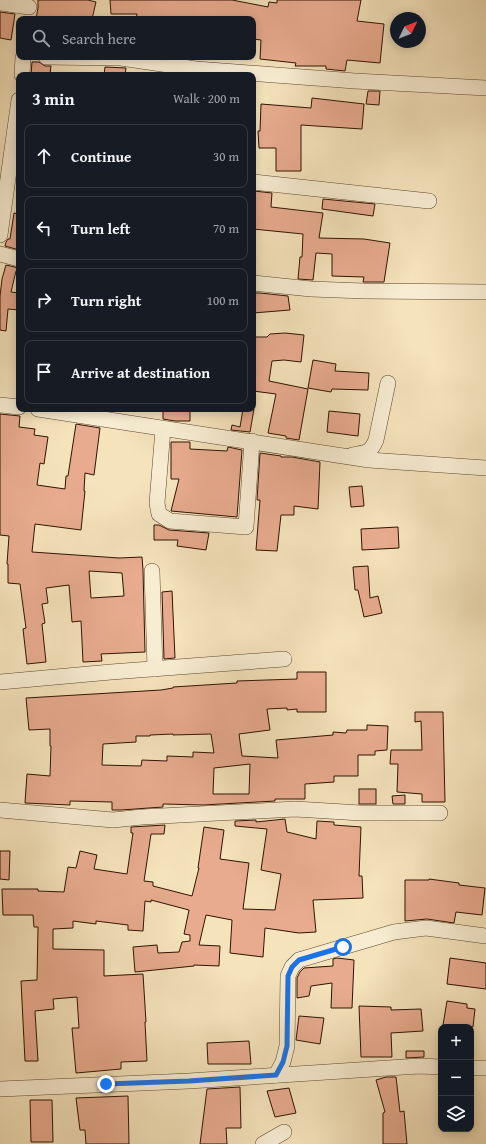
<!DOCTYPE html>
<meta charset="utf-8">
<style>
:root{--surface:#171b24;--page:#242831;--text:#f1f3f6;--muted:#9ea1a6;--line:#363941}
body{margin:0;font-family:"Gentium Book Plus",serif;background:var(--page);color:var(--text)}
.controls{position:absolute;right:12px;bottom:12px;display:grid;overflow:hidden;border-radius:8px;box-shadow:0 2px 10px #0003}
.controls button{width:36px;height:36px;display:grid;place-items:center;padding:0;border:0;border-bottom:1px solid var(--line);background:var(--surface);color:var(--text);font:20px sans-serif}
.compass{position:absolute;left:390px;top:12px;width:36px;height:36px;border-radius:50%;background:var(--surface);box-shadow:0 2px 10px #0003;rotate:47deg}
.stop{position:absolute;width:12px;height:12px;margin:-9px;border:3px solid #1a73e8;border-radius:50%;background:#fff}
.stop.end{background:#1a73e8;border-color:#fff;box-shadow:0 1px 4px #0008}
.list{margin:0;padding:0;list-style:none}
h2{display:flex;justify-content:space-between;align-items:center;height:52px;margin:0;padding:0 16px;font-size:17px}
h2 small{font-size:13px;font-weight:400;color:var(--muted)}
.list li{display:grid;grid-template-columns:26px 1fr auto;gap:12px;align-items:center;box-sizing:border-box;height:64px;margin:0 8px 8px;padding:0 8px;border:1px solid var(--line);border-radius:8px}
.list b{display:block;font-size:15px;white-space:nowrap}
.list em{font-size:13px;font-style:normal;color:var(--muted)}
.icon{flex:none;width:22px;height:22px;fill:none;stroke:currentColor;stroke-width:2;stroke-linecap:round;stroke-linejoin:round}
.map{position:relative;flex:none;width:486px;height:1144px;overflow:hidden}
.search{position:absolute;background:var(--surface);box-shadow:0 2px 10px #0003;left:16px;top:16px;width:240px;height:44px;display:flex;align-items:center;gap:10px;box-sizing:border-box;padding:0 14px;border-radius:8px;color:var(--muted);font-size:15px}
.panel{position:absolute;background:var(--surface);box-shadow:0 2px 10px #0003;left:16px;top:72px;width:240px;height:340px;border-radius:8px}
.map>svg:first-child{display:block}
.building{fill:#e8ab8f;stroke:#2f1300;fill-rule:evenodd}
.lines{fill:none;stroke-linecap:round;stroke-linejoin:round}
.minor-casing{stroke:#60472f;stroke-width:16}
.minor{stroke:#f8edd3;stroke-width:15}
.route{stroke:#1a73e8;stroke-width:5}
</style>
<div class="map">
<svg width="486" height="1144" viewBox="0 0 486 1144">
<rect width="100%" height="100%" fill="#f5e3bc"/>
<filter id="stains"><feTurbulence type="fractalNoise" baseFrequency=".005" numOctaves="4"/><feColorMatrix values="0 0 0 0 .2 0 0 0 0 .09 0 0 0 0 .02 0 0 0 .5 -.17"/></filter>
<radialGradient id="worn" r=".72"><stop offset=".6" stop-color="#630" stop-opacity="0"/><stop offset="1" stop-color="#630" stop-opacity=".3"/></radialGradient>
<g class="building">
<polygon points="38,0 88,0 96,2 92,19 36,19 38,8"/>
<polygon points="110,0 232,0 268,7 269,2 277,3 277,0 361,0 357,21 384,24 380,63 347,60 345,71 326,69 326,66 295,66 296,63 260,59 261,40 253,39 253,19 136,19 137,14 111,14"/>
<polygon points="0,12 15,14 11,40 0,38"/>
<polygon points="32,62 39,62 45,66 51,66 50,74 43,74 43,75 31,75"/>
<polygon points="105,67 126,68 125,75 104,75"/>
<polygon points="368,91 380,91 379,105 366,104"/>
<polygon points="312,98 364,104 362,129 301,125 301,171 276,171 276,148 259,148 258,131 260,131 261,104 311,108"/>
<polygon points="254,191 272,193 271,207 323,213 319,238 364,239 390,243 384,282 363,282 364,277 332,276 332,254 316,253 313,280 298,279 300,257 302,257 303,234 253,229"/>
<polygon points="323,199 375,204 373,216 322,209"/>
<polygon points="14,213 19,214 19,250 5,246 6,242 8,239 10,239"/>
<polygon points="6,265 19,268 19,272 16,271 11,292 19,293 19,310 8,309 6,331 0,330 0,296 2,279"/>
<polygon points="253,293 260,293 288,296 290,310 253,313"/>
<polygon points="285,333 304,335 301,362 284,360 272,361 269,381 308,389 299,440 286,438 286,436 268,433 276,394 253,391 253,337 267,337 270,334"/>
<polygon points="313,360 336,364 335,371 369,373 368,390 332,389 331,392 308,388"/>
<polygon points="163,409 190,409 190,421 175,421 163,419"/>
<polygon points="243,409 254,409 250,432 231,430 232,425 240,427"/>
<polygon points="329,411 360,414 358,436 327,432"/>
<path d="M0,414L20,416L19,427L35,429L34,435L48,437L44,464L40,463L37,485L65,489L66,476H68L76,424L100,428L94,475L85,473L84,491H85L81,530L35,524L32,552L119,558L142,557L143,570L145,652L101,654L102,661L83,662L81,621L72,622L69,585L46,588L48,603L42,604L45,623L42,624L46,662L27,664L23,629L26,628L20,584L8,583V564H7L9,536L0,535ZM89,571L122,573L124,596L91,598Z"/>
<polygon points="171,442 190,442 190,449 227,451 228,447 242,450 237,517 171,511 179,479 171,479"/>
<polygon points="260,453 281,456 281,457 292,457 320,462 318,509 294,506 294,515 281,515 277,551 256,550 260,500 257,500"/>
<polygon points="362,486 364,506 351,507 349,487"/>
<polygon points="154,525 159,525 169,530 209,533 206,550 177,546 178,540 154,540"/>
<polygon points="398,527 399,548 362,550 361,529"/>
<polygon points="368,566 370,598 378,596 382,613 364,617 358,590 355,590 353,567"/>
<polygon points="172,591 175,658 164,659 162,592"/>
<path d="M297,672H326V712H297V709L287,710V708L267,709L270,730L239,734L242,756L278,758L276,740L333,735V732L346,733L347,730H367V725L388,726L387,750L375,751V755H358V776H334V782L305,784V799H275V801L203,805L163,804V807L121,810H112V802L70,801V805L25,803L27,774L50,776L51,746H50V729L29,730L26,698L161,690L173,688V687L237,683V681L297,679ZM173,734V735L211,734L214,753L193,752V757L167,756V761L142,760L141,766L102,765L103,744L136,742V736H150V735ZM250,764L249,794H213L214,768Z"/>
<polygon points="415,712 443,712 445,802 422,802 422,794 397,792 398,764 390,764 391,750 422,750 421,721 415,722"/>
<rect x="359" y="789" width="17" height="15"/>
<polygon points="405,795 405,804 393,804 392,796"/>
<polygon points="285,819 287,832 316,839 317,821 334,822 334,825 361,827 359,876 362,876 363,898 313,900 316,932 299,933 265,928 263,957 230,953 232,920 206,915 199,945 220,946 219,966 194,965 194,966 135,972 133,947 157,945 158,953 179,952 182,942 190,941 190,935 184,934 189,910 151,900 151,902 145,901 143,931 128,930 128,925 96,921 96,924 73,921 73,928 53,929 53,949 104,950 104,976 143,974 146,1022 145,1022 147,1061 121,1062 121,1069 76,1073 72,1028 79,1028 77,997 53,999 54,1009 35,1011 38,1061 25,1061 21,981 37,980 38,927 34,927 33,915 3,915 2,889 38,889 38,891 64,892 68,867 76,868 80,851 97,855 94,869 127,874 133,833 131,833 131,827 165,825 164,834 151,834 144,881 153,882 153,886 192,896 199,868 198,868 204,827 224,830 220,859 249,863 243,909 275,910 281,874 261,870 267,829 235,826 235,821 256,820 256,822"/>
<polygon points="0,851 10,851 9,880 0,879"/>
<polygon points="429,879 459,883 459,885 485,888 482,915 456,912 454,923 427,919 405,921 405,880 429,880"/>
<polygon points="337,958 354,960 352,1008 331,1008 332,983 311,986 309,996 297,998 297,978 300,972 304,968 333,966 333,959"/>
<polygon points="450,958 486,963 486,989 447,984"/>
<polygon points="447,1001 467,1004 467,1008 475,1009 473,1027 458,1027 443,1025"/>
<polygon points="359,1006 391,1007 391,1010 421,1009 423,1031 391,1033 392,1057 361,1057"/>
<polygon points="299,1016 324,1018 320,1044 296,1040"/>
<polygon points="249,1041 251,1064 208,1064 207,1043"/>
<polygon points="406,1051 424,1051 424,1057 406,1058"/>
<polygon points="386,1077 396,1077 400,1112 404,1111 407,1144 383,1144 383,1113 385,1112 376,1080"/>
<polygon points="240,1087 241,1128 226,1128 227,1144 200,1144 207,1089"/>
<polygon points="289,1088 296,1113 275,1117 267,1091"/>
<polygon points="128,1096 129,1144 86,1144 85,1130 80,1130 76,1098"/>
<polygon points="30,1100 52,1100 53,1142 31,1142"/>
</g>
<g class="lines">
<defs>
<g id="minor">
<polyline points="0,3 29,7"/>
<polyline points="46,57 121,58 196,69 355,81 486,88"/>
<polyline points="22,75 23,57"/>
<polyline points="253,182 429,201"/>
<polyline points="0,235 19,100"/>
<polyline points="0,254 19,259"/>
<polyline points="253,283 311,289 364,291 486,292"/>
<polyline points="0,405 19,407"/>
<polyline points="38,409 369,460 486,468"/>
<polyline points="163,429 157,503 159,514 170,521 246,527 252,441"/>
<path d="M352,455C366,452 370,454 376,440L388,383"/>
<polyline points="152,571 155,669"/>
<polyline points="0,682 111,672 284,659"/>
<polyline points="0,810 113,820 142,817 295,809 361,813 440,813"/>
<polyline points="471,1068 486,1068"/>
<polyline points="276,1075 283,1062 287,1046 288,976 292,967 299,960 394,932 426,928 486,936"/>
<polyline points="0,1089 189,1081 419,1066 441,1067"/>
<polyline points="263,1144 284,1132"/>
</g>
</defs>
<use href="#minor" class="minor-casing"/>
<use href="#minor" class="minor"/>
</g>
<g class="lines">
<polyline class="route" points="106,1084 189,1081 276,1075 283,1062 287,1046 288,976 292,967 299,960 343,947"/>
</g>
<rect width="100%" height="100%" filter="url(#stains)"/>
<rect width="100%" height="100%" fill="url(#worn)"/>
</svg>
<div class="controls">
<button>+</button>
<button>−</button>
<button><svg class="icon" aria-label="layers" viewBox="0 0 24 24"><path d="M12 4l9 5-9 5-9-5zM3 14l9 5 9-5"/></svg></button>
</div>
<svg class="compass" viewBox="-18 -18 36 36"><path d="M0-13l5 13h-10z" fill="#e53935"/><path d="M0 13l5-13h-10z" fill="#9ea1a6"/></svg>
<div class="stop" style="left:343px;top:947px"></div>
<div class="stop end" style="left:106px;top:1084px"></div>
<div class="search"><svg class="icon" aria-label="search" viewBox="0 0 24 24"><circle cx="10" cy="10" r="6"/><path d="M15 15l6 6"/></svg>Search here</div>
<section class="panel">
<h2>3 min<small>Walk · 200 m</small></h2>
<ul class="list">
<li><svg class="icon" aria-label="ahead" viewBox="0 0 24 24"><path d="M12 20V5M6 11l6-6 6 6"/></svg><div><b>Continue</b></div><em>30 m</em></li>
<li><svg class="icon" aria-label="left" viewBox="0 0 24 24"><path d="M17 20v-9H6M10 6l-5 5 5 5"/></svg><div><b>Turn left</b></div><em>70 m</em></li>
<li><svg class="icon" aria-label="right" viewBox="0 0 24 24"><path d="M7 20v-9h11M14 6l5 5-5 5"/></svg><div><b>Turn right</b></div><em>100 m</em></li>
<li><svg class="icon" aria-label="arrive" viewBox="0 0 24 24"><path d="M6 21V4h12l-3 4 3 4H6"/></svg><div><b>Arrive at destination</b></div></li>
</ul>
</section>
</div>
